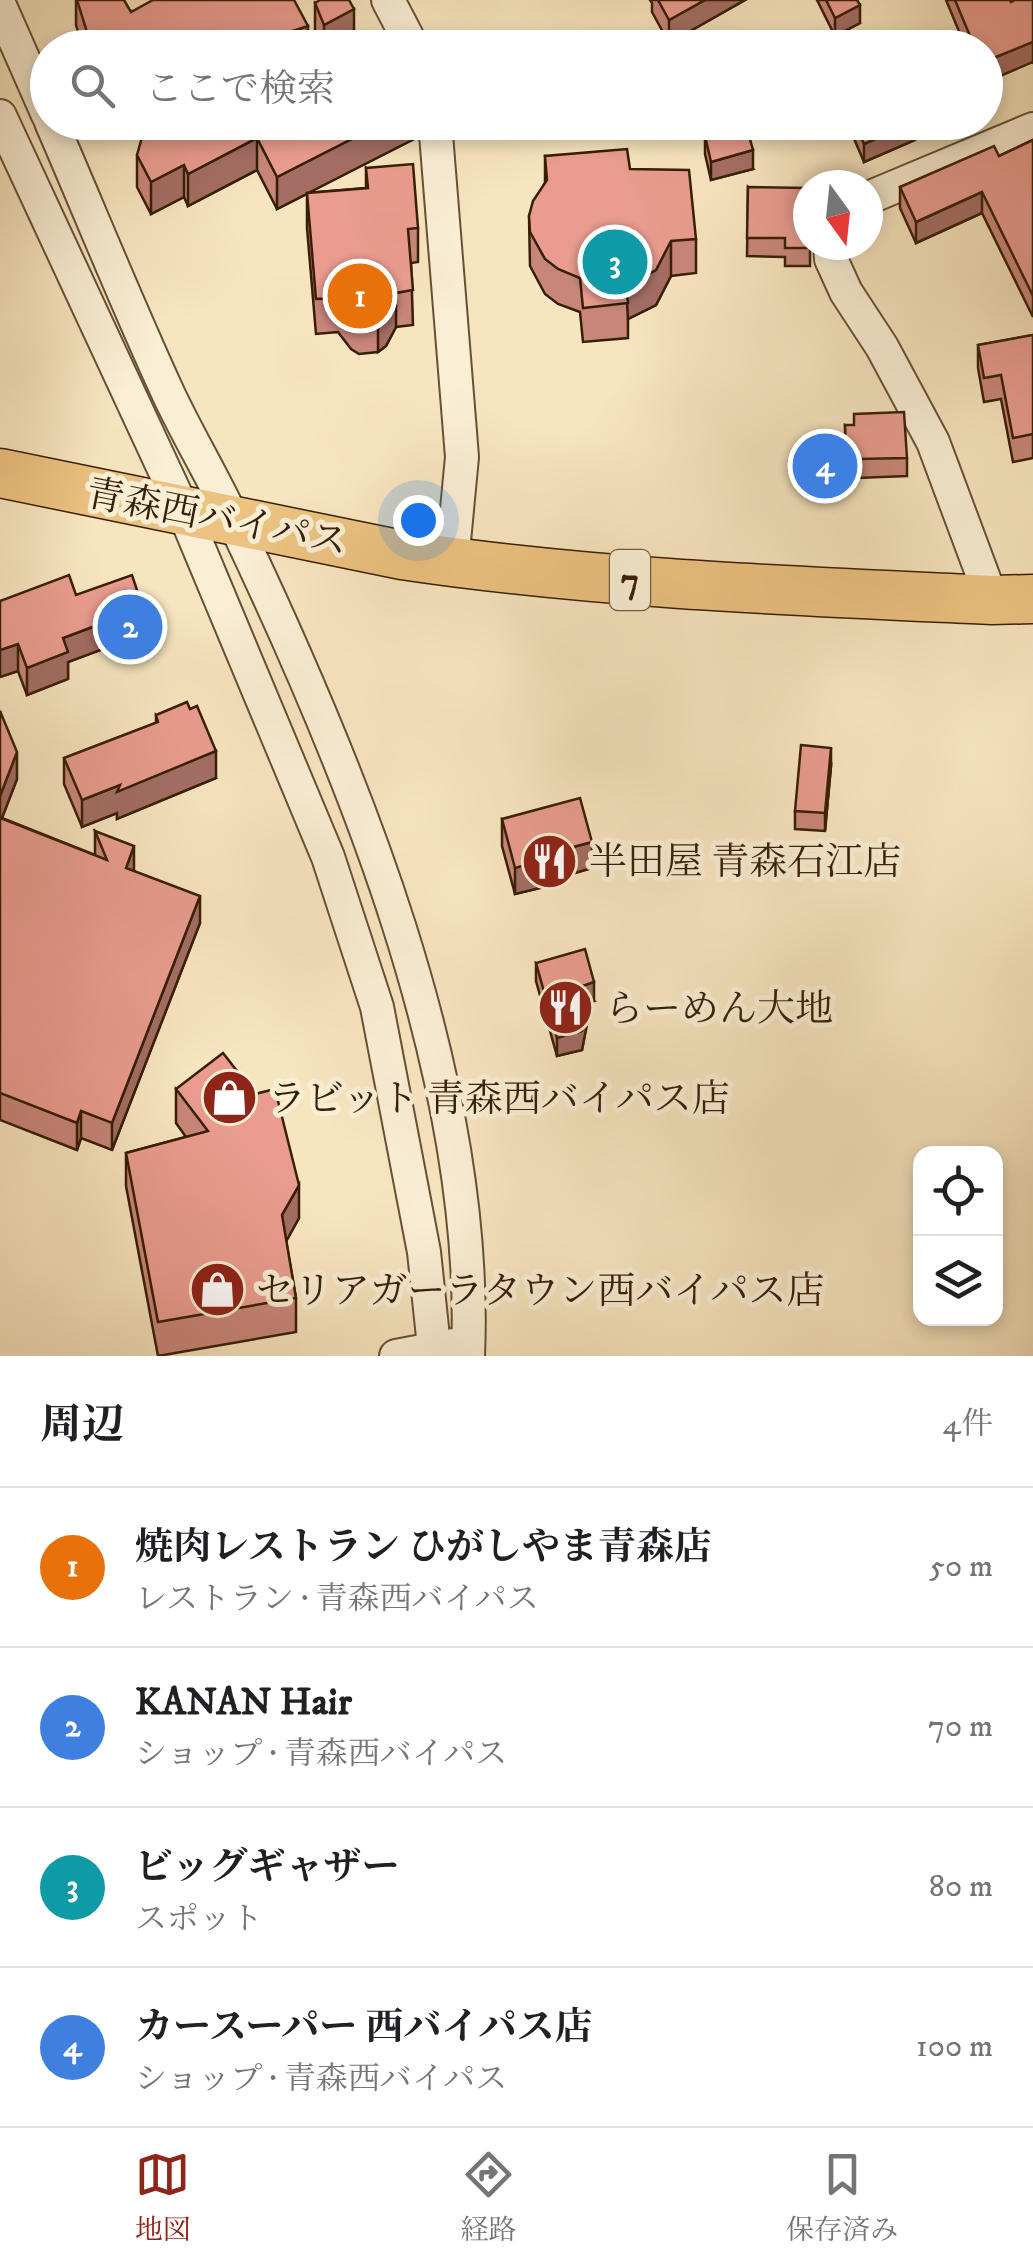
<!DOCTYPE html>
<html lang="ja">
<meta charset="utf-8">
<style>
:root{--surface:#fff;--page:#f2f2f2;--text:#202124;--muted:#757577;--line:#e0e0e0;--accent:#8f2418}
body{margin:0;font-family:"IM FELL DW Pica","Noto Serif JP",serif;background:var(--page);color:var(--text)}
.controls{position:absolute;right:30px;bottom:30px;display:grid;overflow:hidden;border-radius:20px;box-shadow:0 5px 15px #0003}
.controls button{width:90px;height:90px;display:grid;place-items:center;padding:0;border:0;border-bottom:2px solid var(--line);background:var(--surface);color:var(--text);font:50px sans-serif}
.compass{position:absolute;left:793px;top:170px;width:90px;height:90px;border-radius:50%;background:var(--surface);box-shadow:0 5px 15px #0003;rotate:165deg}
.you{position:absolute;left:418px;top:520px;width:35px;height:35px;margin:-25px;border:8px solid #fff;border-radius:50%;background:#1a73e8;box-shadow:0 0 0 15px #1a73e833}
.badge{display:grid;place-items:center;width:65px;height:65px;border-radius:50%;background:var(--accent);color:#fff;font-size:32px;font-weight:700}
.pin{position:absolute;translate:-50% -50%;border:5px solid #fff;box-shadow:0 2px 10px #0006}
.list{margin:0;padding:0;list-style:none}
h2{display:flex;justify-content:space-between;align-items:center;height:130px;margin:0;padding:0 40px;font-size:42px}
h2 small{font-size:32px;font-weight:400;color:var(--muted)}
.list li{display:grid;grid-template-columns:65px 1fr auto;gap:30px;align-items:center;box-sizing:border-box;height:160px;padding:0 40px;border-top:2px solid var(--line)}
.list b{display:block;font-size:38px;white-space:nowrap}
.list p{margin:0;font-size:32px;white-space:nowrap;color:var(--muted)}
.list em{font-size:32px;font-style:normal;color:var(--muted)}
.icon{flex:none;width:55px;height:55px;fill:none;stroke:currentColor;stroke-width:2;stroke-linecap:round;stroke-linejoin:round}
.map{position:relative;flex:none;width:1033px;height:1356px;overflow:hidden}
.search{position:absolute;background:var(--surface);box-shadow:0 5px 15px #0003;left:30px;right:30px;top:30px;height:110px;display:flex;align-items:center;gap:25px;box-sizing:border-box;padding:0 35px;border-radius:55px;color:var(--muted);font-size:38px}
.sheet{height:770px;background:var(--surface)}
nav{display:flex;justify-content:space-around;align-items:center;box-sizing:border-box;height:140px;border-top:2px solid var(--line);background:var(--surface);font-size:28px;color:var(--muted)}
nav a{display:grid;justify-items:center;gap:5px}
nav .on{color:var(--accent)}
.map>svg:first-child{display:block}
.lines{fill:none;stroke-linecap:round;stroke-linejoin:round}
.minor-casing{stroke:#685034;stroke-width:36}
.highway-casing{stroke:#381e06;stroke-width:51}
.minor{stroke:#faeed5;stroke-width:32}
.highway{stroke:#ecc280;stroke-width:48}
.wall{fill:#c8867b;stroke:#381e06;stroke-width:2.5}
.shaded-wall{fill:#a36d64;stroke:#381e06;stroke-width:2.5}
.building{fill:#e99c8f;stroke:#381e06;stroke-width:2.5}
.labels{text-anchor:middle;stroke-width:10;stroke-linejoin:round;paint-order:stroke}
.shield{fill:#faeed5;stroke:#725c44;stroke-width:2.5}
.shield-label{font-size:35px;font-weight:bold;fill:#381e06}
.street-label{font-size:38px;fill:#381e06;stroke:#faeed5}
.poi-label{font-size:38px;fill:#381e06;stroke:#faeed5;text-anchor:start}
</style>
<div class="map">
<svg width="1033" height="1356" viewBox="0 0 1033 1356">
<rect width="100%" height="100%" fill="#f7e5bf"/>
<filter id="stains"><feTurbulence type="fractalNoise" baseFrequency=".002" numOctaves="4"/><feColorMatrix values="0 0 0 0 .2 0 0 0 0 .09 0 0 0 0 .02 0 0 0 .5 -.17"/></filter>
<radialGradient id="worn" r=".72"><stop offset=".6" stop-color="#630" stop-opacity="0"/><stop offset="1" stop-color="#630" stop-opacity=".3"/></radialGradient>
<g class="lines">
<defs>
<g id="minor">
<polyline points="388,0 413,48"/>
<polyline points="0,6 48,115"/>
<polyline points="0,116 183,510 328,857 377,1007 424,1252 435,1356"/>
<path d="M51,122C90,212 127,304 168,393C188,436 213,477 233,520C351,767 480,1078 468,1356"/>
<polyline points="435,122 462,457 452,562"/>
<polyline points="868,198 1033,129"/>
<polyline points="830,245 831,259 846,292 882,347 933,442 992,600"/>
<polyline points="396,1356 454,1345"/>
</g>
<path id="highway" d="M0,473L402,555C597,584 795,591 992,600L1033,599"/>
</defs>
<use href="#minor" class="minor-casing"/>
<use href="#highway" class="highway-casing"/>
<use href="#minor" class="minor"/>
<use href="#highway" class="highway"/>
</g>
<g class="wall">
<polygon points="76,0 308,46 308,48 83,48 76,25"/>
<polygon points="650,0 745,0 669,43 652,12 652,3"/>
<polygon points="817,0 857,0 860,23 835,36"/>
<polygon points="946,0 1010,0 1011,2 1033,0 1033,63 986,48 966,48"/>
<polygon points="315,3 354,36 332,48 322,48 315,30"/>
<polygon points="158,122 416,122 416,138 307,193 366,188 366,168 418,228 418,262 411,263 413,325 396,327 386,346 378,352 359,354 351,349 338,332 316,334 307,228 307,194 277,209 257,170 188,206 184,197 151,214 137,187 137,155"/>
<polygon points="847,122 915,122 915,140 864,162"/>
<polygon points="705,136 753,169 711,180 705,154"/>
<polygon points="1033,140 1033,317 982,213 916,243 900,208 900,187 999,156"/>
<polygon points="545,156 630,169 696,239 696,273 671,276 656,305 628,319 628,338 583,342 580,312 558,304 545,294 530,266 529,216 545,183"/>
<polygon points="748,187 810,245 810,266 785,266 785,257 747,256"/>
<polygon points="1033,335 1033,458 1013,462 1001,399 984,402 978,368 978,345"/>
<polygon points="845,425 907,458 907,476 857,478 857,470 846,470"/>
<polygon points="76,595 143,634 68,662 68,679 27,695 18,671 0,677 0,601"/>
<polygon points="0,711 17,779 2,818 95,855 95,831 134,871 200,923 112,1150 81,1138 77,1150 0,1120"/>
<polygon points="156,715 216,778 117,819 117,813 82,827 64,784 64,758 156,723"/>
<polygon points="831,766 825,831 795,829 795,811"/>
<polygon points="502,819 592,868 544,882 544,887 515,894 502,846"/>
<polygon points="536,963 594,1001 586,1003 587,1024 582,1050 557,1056 536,981"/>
<polygon points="176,1089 299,1218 286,1241 296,1298 296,1332 158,1356 126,1186 126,1153 186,1137 176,1123"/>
</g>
<g class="shaded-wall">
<polygon points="705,0 745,0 669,43 669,20"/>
<polygon points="860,5 860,23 835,36 835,18"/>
<polygon points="354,9 354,36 332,48 324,48 324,25"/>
<polygon points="308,26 308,48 240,48"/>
<polygon points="1033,41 1033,62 986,82 986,61"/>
<polygon points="385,122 416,122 416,138 277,209 277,177"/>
<polygon points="913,122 915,122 915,140 864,162 864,144"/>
<polygon points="257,138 257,170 188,206 188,174"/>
<polygon points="753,150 753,169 711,180 711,162"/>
<polygon points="184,165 184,197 151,214 151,182"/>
<polygon points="982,192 982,213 916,243 916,222"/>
<polygon points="671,241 671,276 656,305 628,319 626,286"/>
<polygon points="396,293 396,327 386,346 378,352 378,317"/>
<polygon points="143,608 143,634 68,662 68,679 27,695 27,668 63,638"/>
<polygon points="18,644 18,671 0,677 0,650"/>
<polygon points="831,748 831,766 825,831 825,813"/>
<polygon points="216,751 216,778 117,819 117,813 82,827 82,800 120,785"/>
<polygon points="17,752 17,779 0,823 0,796"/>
<polygon points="592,842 592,868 544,882 544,887 515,894 515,868 543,855"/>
<polygon points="134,846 134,873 126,868"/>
<polygon points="200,896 200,923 112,1150 112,1123"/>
<polygon points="594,982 594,1001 582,1004 582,986"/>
<polygon points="587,1006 587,1024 582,1050 557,1056 557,1038"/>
<polygon points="81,1111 81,1138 77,1150 77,1123"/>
<polygon points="299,1185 299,1218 282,1249 282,1215"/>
</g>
<g class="building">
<polygon points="77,0 124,0 131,12 153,0 294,0 308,26 240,48 92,48"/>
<polygon points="320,0 349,0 354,9 324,25 315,3"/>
<polygon points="658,0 705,0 669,20"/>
<polygon points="826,0 857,0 860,5 835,18"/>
<polygon points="955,0 1010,0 1011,2 1015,0 1033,0 1033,42 986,61 986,48 975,48"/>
<polygon points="791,40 795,48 774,48"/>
<polygon points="158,122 385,122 277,177 257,138 188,174 184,165 151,182 137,155 144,130"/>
<polygon points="855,122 913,122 864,144"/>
<polygon points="746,125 753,150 711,162 705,136"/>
<polygon points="1033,140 1033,296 982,192 916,222 900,187 994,146 999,156"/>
<polygon points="627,149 630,169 689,170 696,239 671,241 656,270 626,286 628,303 583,308 580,278 558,269 545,259 530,232 529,216 533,201 547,180 545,156"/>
<polygon points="413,164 418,228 408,229 413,290 396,293 386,311 378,317 359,319 351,314 338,298 316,299 307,193 368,188 366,168"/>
<polygon points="748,187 808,188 808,245 810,245 810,248 785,248 785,238 747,238"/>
<polygon points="1033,335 1033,434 1013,438 1001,375 984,378 978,345"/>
<polygon points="904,412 907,458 857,459 857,452 846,452 845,425 854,425 854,414"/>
<polygon points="69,575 76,595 132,575 143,608 63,638 68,652 27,668 18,644 0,650 0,601"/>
<polygon points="187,702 190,709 197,706 216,751 117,792 120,785 82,800 64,758 158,722 156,715"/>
<polygon points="0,711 17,752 0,796"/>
<polygon points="801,745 831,748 825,813 795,811"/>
<polygon points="580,798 592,842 543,855 544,860 515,868 502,819"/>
<polygon points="0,818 107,860 95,831 134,846 126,868 200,896 112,1123 81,1111 77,1123 0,1093"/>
<polygon points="585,949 594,982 582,986 587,1006 582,1031 557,1038 536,963"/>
<polygon points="223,1053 255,1094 275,1089 299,1185 282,1215 296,1298 158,1322 126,1153 208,1131 176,1089"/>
</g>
<defs>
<symbol id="restaurant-disc" viewBox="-11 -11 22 22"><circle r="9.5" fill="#8f2418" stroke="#faeed5"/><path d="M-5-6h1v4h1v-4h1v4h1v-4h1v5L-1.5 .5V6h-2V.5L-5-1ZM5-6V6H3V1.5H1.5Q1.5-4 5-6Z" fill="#fff"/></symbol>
<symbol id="shop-disc" viewBox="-11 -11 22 22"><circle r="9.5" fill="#8f2418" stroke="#faeed5"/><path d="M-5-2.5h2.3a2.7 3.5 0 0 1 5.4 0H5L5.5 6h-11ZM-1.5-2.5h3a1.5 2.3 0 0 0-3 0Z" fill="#fff"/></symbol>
</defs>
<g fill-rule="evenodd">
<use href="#restaurant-disc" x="518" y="830" width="63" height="63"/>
<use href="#restaurant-disc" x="534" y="976" width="63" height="63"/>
<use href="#shop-disc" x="198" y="1066" width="63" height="63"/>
<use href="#shop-disc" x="186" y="1258" width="63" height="63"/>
</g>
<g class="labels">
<rect class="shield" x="610" y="550" width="40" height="60" rx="8"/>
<g class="shield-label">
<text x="630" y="592">7</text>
</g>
<g class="street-label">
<text transform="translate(217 517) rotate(11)" y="13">青森西バイパス</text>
</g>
<g class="poi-label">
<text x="589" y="874">半田屋 青森石江店</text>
<text x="605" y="1021">らーめん大地</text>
<text x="268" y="1111">ラビット 青森西バイパス店</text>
<text x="256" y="1303">セリアガーラタウン西バイパス店</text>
</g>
</g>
<rect width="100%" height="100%" filter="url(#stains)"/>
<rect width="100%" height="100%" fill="url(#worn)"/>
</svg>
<div class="controls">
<button><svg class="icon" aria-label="locate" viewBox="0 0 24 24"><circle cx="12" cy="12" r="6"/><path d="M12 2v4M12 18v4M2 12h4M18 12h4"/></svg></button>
<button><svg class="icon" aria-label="layers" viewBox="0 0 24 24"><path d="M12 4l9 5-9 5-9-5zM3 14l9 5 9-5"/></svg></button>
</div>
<svg class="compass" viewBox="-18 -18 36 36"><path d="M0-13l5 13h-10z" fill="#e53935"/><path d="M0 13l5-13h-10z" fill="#757577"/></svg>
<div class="you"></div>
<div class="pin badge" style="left:360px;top:296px;background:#e8710a">1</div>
<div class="pin badge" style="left:130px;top:627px;background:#3f7fe0">2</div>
<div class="pin badge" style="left:615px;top:262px;background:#0f9aa8">3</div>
<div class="pin badge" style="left:825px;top:466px;background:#3f7fe0">4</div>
<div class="search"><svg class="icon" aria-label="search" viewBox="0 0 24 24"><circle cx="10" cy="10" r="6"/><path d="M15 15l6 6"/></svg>ここで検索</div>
</div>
<section class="sheet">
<h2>周辺<small>4件</small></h2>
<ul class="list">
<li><span class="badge" style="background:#e8710a">1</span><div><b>焼肉レストラン ひがしやま青森店</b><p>レストラン · 青森西バイパス</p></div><em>50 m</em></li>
<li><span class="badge" style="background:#3f7fe0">2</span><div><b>KANAN Hair</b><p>ショップ · 青森西バイパス</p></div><em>70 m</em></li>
<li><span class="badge" style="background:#0f9aa8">3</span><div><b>ビッグギャザー</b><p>スポット</p></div><em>80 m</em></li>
<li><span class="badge" style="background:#3f7fe0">4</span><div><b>カースーパー 西バイパス店</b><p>ショップ · 青森西バイパス</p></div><em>100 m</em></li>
</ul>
</section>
<nav>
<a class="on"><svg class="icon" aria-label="map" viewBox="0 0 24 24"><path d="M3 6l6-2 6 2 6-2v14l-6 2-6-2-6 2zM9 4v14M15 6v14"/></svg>地図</a>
<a><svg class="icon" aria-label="directions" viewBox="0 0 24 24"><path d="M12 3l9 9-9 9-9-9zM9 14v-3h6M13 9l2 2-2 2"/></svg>経路</a>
<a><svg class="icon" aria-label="saved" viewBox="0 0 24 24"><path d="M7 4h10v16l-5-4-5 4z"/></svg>保存済み</a>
</nav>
